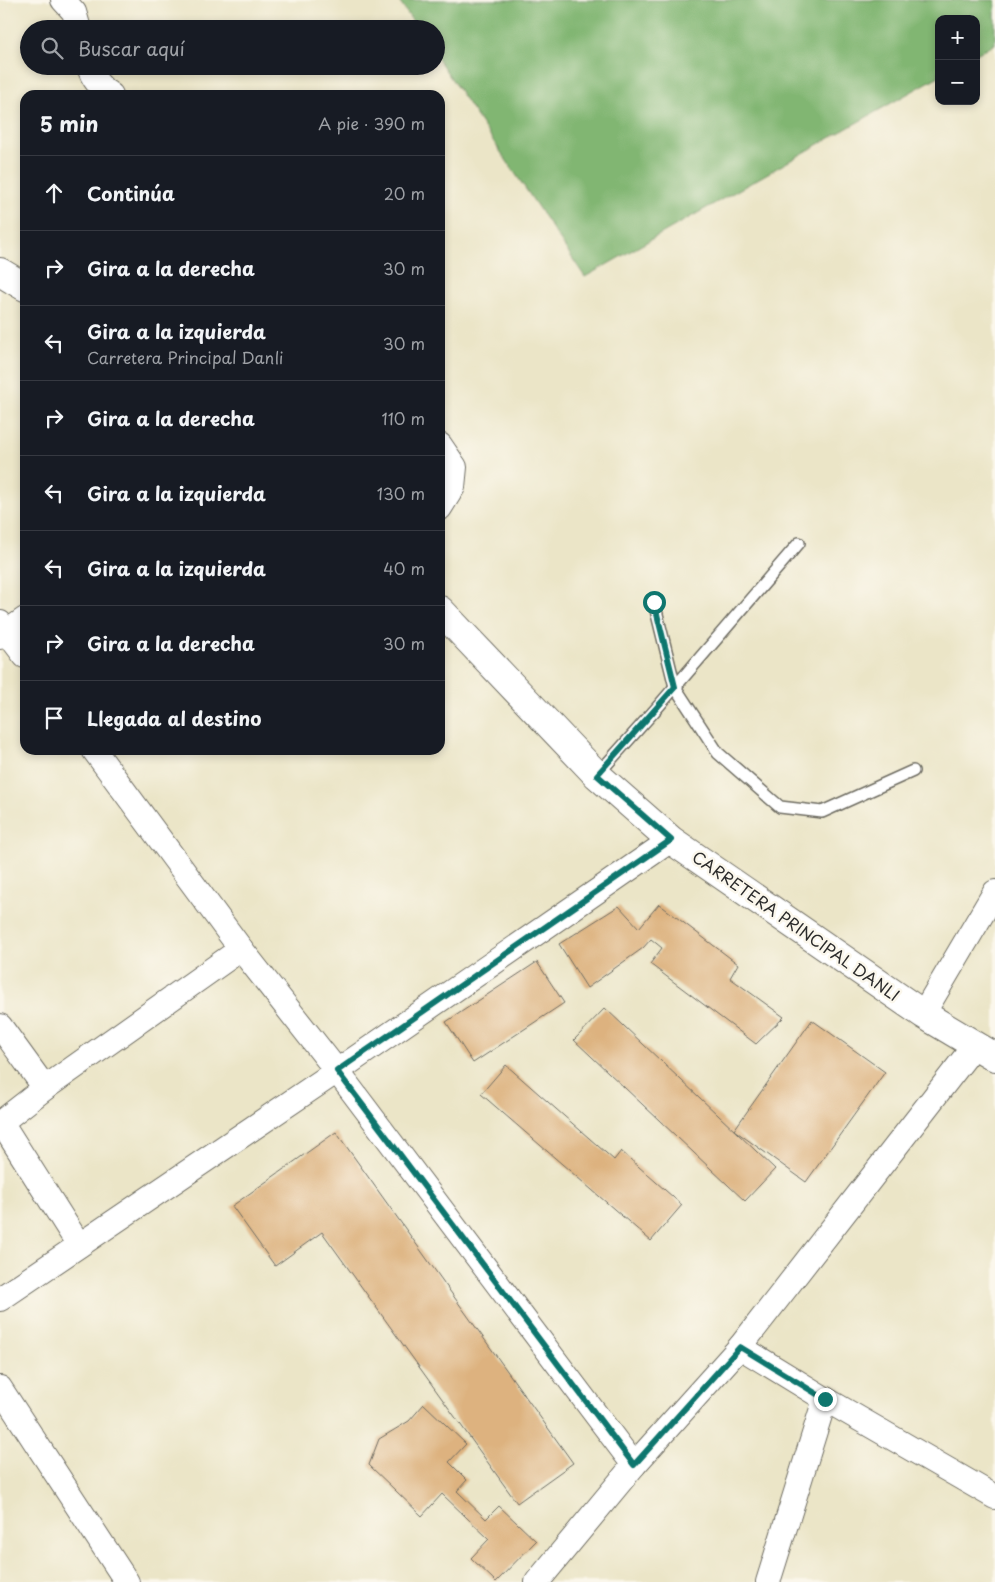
<!DOCTYPE html>
<html lang="es">
<meta charset="utf-8">
<style>
:root{--surface:#171b24;--page:#20242c;--text:#f1f3f6;--muted:#9ea1a6;--line:#363941}
body{margin:0;font-family:"Playpen Sans",sans-serif;background:var(--page);color:var(--text)}
.controls{position:absolute;right:15px;top:15px;display:grid;overflow:hidden;border-radius:10px;box-shadow:0 2px 8px #0003}
.controls button{width:45px;height:45px;display:grid;place-items:center;padding:0;border:0;border-bottom:1px solid var(--line);background:var(--surface);color:var(--text);font:25px sans-serif}
.stop{position:absolute;width:15px;height:15px;margin:-11px;border:4px solid #0f766e;border-radius:50%;background:#fff}
.stop.end{background:#0f766e;border-color:#fff;box-shadow:0 1px 5px #0008}
.list{margin:0;padding:0;list-style:none}
h2{display:flex;justify-content:space-between;align-items:center;height:65px;margin:0;padding:0 20px;font-size:21px}
h2 small{font-size:16px;font-weight:400;color:var(--muted)}
.list li{display:grid;grid-template-columns:32px 1fr auto;gap:15px;align-items:center;box-sizing:border-box;height:75px;padding:0 20px;border-top:1px solid var(--line)}
.list b{display:block;font-size:19px;white-space:nowrap}
.list p{margin:0;font-size:16px;white-space:nowrap;color:var(--muted)}
.list em{font-size:16px;font-style:normal;color:var(--muted)}
.icon{flex:none;width:28px;height:28px;fill:none;stroke:currentColor;stroke-width:2;stroke-linecap:round;stroke-linejoin:round}
.map{position:relative;flex:none;width:995px;height:1582px;overflow:hidden}
.search{position:absolute;background:var(--surface);box-shadow:0 2px 8px #0003;left:20px;top:20px;width:425px;height:55px;display:flex;align-items:center;gap:12px;box-sizing:border-box;padding:0 18px;border-radius:28px;color:var(--muted);font-size:19px}
.panel{position:absolute;background:var(--surface);box-shadow:0 2px 8px #0003;left:20px;top:90px;width:425px;height:665px;border-radius:15px}
.map>svg:first-child{display:block}
.forest{fill:#81b672;stroke:#56704e}
.building{fill:#ddb27f}
.lines{fill:none;stroke-linecap:round;stroke-linejoin:round}
.lane-casing{stroke:#6e6c62;stroke-width:14}
.street-casing{stroke:#6e6c62;stroke-width:26}
.primary-casing{stroke:#6e6c62;stroke-width:30}
.lane{stroke:#fff;stroke-width:11}
.street{stroke:#fff;stroke-width:24}
.primary{stroke:#fff;stroke-width:28}
.route{stroke:#0f766e;stroke-width:6}
.labels{text-anchor:middle;stroke-width:5;stroke-linejoin:round;paint-order:stroke}
.street-label{font-size:16px;fill:#2b2b2b;stroke:#fbf7ec}
</style>
<div class="map">
<svg width="995" height="1582" viewBox="0 0 995 1582">
<rect width="100%" height="100%" fill="#fbf7ec"/>
<filter id="ink" filterUnits="userSpaceOnUse"><feTurbulence type="fractalNoise" baseFrequency=".02" numOctaves="2"/><feDisplacementMap in="SourceGraphic" scale="10" xChannelSelector="R" yChannelSelector="G"/><feConvolveMatrix kernelMatrix="1 2 1 2 8 2 1 2 1" color-interpolation-filters="sRGB"/></filter>
<filter id="wash" filterUnits="userSpaceOnUse"><feTurbulence type="fractalNoise" baseFrequency=".0096" numOctaves="4" result="noise"/><feDisplacementMap in="SourceGraphic" scale="20" xChannelSelector="R" yChannelSelector="G"/><feGaussianBlur stdDeviation="1.12" result="paint"/><feColorMatrix in="noise" values="0 0 0 0 0 0 0 0 0 0 0 0 0 0 0 0 0 1.4 0 .05"/><feComposite in="paint" operator="in"/></filter>
<g filter="url(#wash)">
<rect width="100%" height="100%" fill="#ebe5c7"/>
<polygon class="forest" points="398,0 995,0 995,44 976,54 976,19 939,19 939,76 585,277 436,56 436,29 418,29"/>
<g id="blocks">
<g class="building">
<polygon points="659,904 738,964 730,978 784,1017 756,1044 650,964 662,948 651,939 643,948 587,988 559,944 619,906 639,928"/>
<polygon points="537,962 564,1003 473,1063 446,1022"/>
<polygon points="605,1008 775,1169 745,1201 574,1040"/>
<polygon points="812,1020 885,1072 806,1182 734,1130"/>
<polygon points="506,1065 614,1160 621,1151 682,1205 651,1241 481,1094"/>
<polygon points="336,1132 573,1463 517,1503 322,1232 275,1266 232,1206"/>
<polygon points="424,1404 466,1444 449,1462 467,1480 457,1491 486,1519 499,1506 536,1541 496,1582 471,1558 489,1539 442,1494 422,1516 369,1465 379,1439 409,1421"/>
</g>
</g>
</g>
<g filter="url(#ink)">
<use href="#blocks" fill-opacity="0" stroke="#6e6c62" stroke-width="1"/>
<g class="lines">
<defs>
<g id="lane">
<polyline points="654,602 675,687 718,753 780,807 822,812 913,771"/>
<polyline points="597,775 656,709 799,543"/>
</g>
<g id="street">
<polyline points="63,0 74,12 79,29"/>
<path d="M89,66C92,78 101,89 111,95"/>
<polyline points="440,445 455,467 453,487 440,508"/>
<polyline points="0,623 25,656"/>
<polyline points="0,637 25,619"/>
<polyline points="94,750 241,949"/>
<polyline points="923,1014 995,892"/>
<polyline points="0,1026 45,1088 241,949 337,1071 634,1465"/>
<polyline points="1,1122 79,1245"/>
<polyline points="0,1123 45,1088"/>
<polyline points="0,1299 337,1071 671,840"/>
<polyline points="740,1347 825,1399 995,1497"/>
<polyline points="0,1388 127,1582"/>
<polyline points="537,1582 634,1465 740,1347 974,1046"/>
<polyline points="768,1582 825,1399"/>
</g>
<g id="primary">
<polyline points="0,272 25,287"/>
<polyline points="440,610 597,775 671,840 923,1014 995,1057"/>
</g>
</defs>
<use href="#lane" class="lane-casing"/>
<use href="#street" class="street-casing"/>
<use href="#primary" class="primary-casing"/>
<use href="#lane" class="lane"/>
<use href="#street" class="street"/>
<use href="#primary" class="primary"/>
</g>
</g>
<g class="lines" filter="url(#ink)">
<polyline class="route" points="654,602 675,687 597,775 671,840 337,1071 634,1465 740,1347 825,1399"/>
</g>
<g class="labels">
<g class="street-label">
<text transform="translate(796 926) rotate(35)" y="6">CARRETERA PRINCIPAL DANLI</text>
</g>
</g>
</svg>
<div class="controls">
<button>+</button>
<button>−</button>
</div>
<div class="stop" style="left:654px;top:602px"></div>
<div class="stop end" style="left:825px;top:1399px"></div>
<div class="search"><svg class="icon" aria-label="search" viewBox="0 0 24 24"><circle cx="10" cy="10" r="6"/><path d="M15 15l6 6"/></svg>Buscar aquí</div>
<section class="panel">
<h2>5 min<small>A pie · 390 m</small></h2>
<ul class="list">
<li><svg class="icon" aria-label="ahead" viewBox="0 0 24 24"><path d="M12 20V5M6 11l6-6 6 6"/></svg><div><b>Continúa</b></div><em>20 m</em></li>
<li><svg class="icon" aria-label="right" viewBox="0 0 24 24"><path d="M7 20v-9h11M14 6l5 5-5 5"/></svg><div><b>Gira a la derecha</b></div><em>30 m</em></li>
<li><svg class="icon" aria-label="left" viewBox="0 0 24 24"><path d="M17 20v-9H6M10 6l-5 5 5 5"/></svg><div><b>Gira a la izquierda</b><p>Carretera Principal Danli</p></div><em>30 m</em></li>
<li><svg class="icon" aria-label="right" viewBox="0 0 24 24"><path d="M7 20v-9h11M14 6l5 5-5 5"/></svg><div><b>Gira a la derecha</b></div><em>110 m</em></li>
<li><svg class="icon" aria-label="left" viewBox="0 0 24 24"><path d="M17 20v-9H6M10 6l-5 5 5 5"/></svg><div><b>Gira a la izquierda</b></div><em>130 m</em></li>
<li><svg class="icon" aria-label="left" viewBox="0 0 24 24"><path d="M17 20v-9H6M10 6l-5 5 5 5"/></svg><div><b>Gira a la izquierda</b></div><em>40 m</em></li>
<li><svg class="icon" aria-label="right" viewBox="0 0 24 24"><path d="M7 20v-9h11M14 6l5 5-5 5"/></svg><div><b>Gira a la derecha</b></div><em>30 m</em></li>
<li><svg class="icon" aria-label="arrive" viewBox="0 0 24 24"><path d="M6 21V4h12l-3 4 3 4H6"/></svg><div><b>Llegada al destino</b></div></li>
</ul>
</section>
</div>
